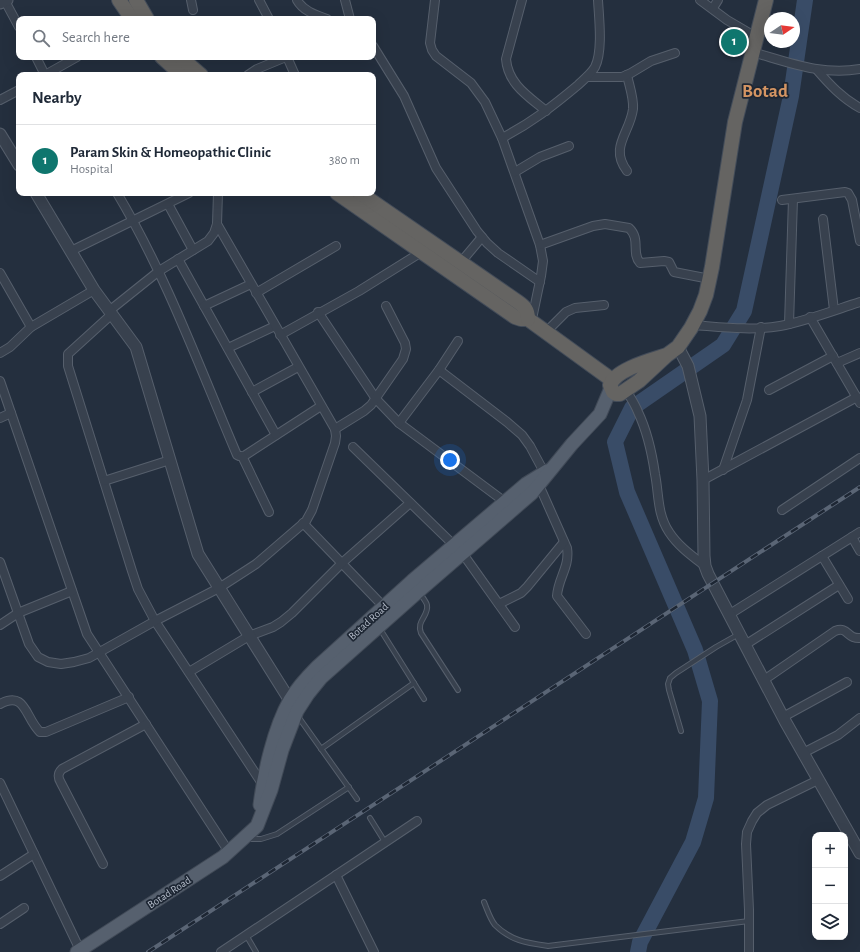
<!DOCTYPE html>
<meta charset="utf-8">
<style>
:root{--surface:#fff;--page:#f6f6f7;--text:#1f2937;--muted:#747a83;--line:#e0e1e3;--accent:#0f766e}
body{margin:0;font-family:"Alegreya Sans",sans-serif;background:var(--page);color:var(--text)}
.controls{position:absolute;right:12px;bottom:12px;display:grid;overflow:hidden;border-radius:8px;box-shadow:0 4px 16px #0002}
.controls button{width:36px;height:36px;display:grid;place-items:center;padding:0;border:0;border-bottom:1px solid var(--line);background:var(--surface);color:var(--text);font:20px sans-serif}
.compass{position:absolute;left:764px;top:12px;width:36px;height:36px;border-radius:50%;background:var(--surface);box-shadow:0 4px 16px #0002;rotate:77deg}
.you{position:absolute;left:450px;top:460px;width:14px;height:14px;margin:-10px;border:3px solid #fff;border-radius:50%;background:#1a73e8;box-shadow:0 0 0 6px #1a73e833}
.badge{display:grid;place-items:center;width:26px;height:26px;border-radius:50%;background:var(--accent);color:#fff;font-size:13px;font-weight:700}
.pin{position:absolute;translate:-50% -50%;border:2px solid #fff;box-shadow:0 1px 4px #0006}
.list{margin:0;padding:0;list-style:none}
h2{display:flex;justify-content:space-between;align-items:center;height:52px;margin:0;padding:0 16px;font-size:17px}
h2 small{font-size:13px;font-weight:400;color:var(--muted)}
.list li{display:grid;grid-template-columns:26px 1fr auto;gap:12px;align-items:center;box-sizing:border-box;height:72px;padding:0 16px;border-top:1px solid var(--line)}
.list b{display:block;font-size:15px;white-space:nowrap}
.list p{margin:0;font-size:13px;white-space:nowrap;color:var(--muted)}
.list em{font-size:13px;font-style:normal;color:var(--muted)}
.icon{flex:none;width:22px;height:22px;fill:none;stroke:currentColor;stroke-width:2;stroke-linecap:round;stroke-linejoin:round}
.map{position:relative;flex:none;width:860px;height:952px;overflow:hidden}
.search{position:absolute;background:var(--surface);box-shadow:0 4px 16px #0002;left:16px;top:16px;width:360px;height:44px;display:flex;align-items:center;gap:10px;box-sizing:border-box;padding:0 14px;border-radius:8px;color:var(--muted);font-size:15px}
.panel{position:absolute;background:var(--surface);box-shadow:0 4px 16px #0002;left:16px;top:72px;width:360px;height:124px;border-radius:8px}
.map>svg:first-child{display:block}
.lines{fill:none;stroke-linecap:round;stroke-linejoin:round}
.river{stroke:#394c67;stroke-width:16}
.building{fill:#455162;stroke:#1f2835}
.service-casing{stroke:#565f6c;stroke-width:6}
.minor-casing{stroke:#565f6c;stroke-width:10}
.tertiary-casing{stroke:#565f6c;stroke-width:13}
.primary-casing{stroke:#414a57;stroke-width:15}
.trunk-casing{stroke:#434c59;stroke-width:16}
.service{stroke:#38414e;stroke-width:4}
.minor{stroke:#38414e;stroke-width:8}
.tertiary{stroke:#38414e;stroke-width:11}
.primary{stroke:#56606e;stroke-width:13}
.trunk{stroke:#656462;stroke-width:14}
.rail-casing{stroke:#5a6575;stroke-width:4}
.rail{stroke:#1d2633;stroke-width:2.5;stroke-dasharray:8;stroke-linecap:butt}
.labels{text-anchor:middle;stroke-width:3.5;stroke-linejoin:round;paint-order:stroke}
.street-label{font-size:11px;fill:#b4bcc9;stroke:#1d2633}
.town-label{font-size:19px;font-weight:bold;fill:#d59563;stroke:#1d2633}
</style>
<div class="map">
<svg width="860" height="952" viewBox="0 0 860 952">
<rect width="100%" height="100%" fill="#242f3e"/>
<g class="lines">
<polyline class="river" points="638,952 640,942 693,842 706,798 710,701 695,650 627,492 615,442 632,408 723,345 744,311 791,96 805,0"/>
</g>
<polygon class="building" points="732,29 745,37 737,56 723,50"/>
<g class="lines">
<defs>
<g id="service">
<path d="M420,593C422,597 426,601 427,605C429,616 416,621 421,633L458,690"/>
<polyline points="380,629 424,699"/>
<polyline points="297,715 357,799"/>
<polyline points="681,731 669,690 668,684 670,678 676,673 716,647 739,634"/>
<polyline points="321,749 414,683"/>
<polyline points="370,818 385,842"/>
<polyline points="248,839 261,839 277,834 349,787"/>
<path d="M484,902C487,909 490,919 495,925C511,941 527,943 548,946L749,921"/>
<polyline points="246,935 256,952"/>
</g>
<g id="minor">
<polyline points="191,0 193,10"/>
<polyline points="259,0 269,19"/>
<path d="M297,0C303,11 316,15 327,19"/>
<polyline points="345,0 350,19"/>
<polyline points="435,0 430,43 432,50 436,56 471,83 485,102 502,138 540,245 543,261 541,276 532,319"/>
<path d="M522,0L506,59C508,84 528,96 546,111"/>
<polyline points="700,0 727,20 756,37"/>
<polyline points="5,1 19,27"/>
<polyline points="713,8 718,0"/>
<polyline points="373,46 404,96 436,168 477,231 487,243 498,253 540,282"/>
<path d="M752,52C788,62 822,76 860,69"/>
<polyline points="36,57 45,75"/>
<polyline points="287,57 295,75"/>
<path d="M817,70C830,85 842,98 860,108"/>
<polyline points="45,75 77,57"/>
<polyline points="248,75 257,69 286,57"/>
<path d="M627,75C629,85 634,98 633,109C630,133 609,147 627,171"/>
<polyline points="587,77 622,77 631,73 651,61 675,53"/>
<polyline points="0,100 19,90"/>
<path d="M502,138C531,123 553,106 578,85C583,80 591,74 595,67C603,51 599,18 598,0"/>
<polyline points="515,172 540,157 569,146"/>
<path d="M117,193C166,275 199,366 237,455L239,456H244L321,406"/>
<polyline points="782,200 845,192 848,193 852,200 860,241"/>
<polyline points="168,204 193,250"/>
<polyline points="823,219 834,310"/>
<path d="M540,245L593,226L605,224L629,228C641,239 631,253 640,263L664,261L669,262L674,272L710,279"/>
<polyline points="71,251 189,193"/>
<polyline points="178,259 276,435"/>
<polyline points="461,262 482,237"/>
<polyline points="0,273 31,327"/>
<polyline points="256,293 336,246"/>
<polyline points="204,306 251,284"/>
<polyline points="109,311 159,271 208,241 214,233 217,224 218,193"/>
<polyline points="318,312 376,399 399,423 505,502"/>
<polyline points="112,314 68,354 68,366 132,571 138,589 155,621 263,785"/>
<polyline points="810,317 860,403"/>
<polyline points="789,324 793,199"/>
<path d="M693,325C721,327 752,331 780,326C806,321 835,310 860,302"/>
<polyline points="546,332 566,312 575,308 604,305"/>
<polyline points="280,335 359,291 423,251"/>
<polyline points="228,348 275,326"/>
<polyline points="0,353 10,347 31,327 94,290"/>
<polyline points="837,363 860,353"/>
<polyline points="439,370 507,422 522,435 530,446 544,472"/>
<polyline points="0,381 87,634 229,852"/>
<path d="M626,390C630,397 635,404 638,412C647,431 652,453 655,474C659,494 657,514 669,532C678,546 692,556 705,566"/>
<polyline points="769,390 833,356"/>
<polyline points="252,392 298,367"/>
<polyline points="0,418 11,413"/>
<polyline points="399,423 439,370 458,341"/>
<polyline points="335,429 364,411 371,405 403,359 406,349 405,343 386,306"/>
<polyline points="353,447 463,554 515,627"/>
<polyline points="242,456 269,512"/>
<polyline points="723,470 747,400 761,327"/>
<polyline points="703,480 857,397"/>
<polyline points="104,481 170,460"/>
<path d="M539,485L567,548C570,567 558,578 557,596L586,634"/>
<polyline points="782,510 860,458"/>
<polyline points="303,523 384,607"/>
<polyline points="852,537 860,551"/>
<polyline points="822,556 848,599"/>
<polyline points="0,562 29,644 38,657 48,662 61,664 74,662 89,658 155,621 219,588 256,564 306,521 312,510 335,443 336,436 335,429 217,224"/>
<polyline points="499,604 521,593 527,587 564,542"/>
<polyline points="730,614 860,532"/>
<polyline points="0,625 18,613 72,591"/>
<polyline points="745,645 839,585"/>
<polyline points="189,672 249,636 273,627 281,622 292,613 342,563 410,503"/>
<path d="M764,680L835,631C849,626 846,639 860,638"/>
<path d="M0,704C26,690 25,718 40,732H46L129,697"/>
<polyline points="783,717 847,682"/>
<polyline points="803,753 838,735 860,718"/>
<polyline points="0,783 80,950"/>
<path d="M103,864L61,783C58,778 57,774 62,769L146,724"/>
<polyline points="336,875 374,952"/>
<polyline points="0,876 34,854"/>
<polyline points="0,924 24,908"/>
<polyline points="221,952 417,821"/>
<polyline points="749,952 749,910 746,844 747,832 752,821 757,813 767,805 818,780"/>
</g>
<g id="tertiary">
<polyline points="0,3 7,0"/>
<polyline points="0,134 19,165"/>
<polyline points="36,193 94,290 136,347 198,554 294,707"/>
<polyline points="678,347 688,366 700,416 703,480 704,556 705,566 708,574 785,721 860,853"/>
</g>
<g id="primary">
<path d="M260,805C264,773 274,728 290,700C297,688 307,677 317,667L412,581L526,484L547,471"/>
<polyline points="77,952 223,857 257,826 271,790 282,750 297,711 308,694 321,678 419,591 532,493 572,444 600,414 611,388"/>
</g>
<g id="trunk">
<polyline points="119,0 132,19"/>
<polyline points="136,0 147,19"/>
<polyline points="162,57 182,75"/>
<polyline points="180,57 201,75"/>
<polyline points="337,193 515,317 521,319 528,319 612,380"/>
<path d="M360,193L518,302C525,307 528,310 528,319"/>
<path d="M667,355C652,360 616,369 610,385L613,392L616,394H620L639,381L667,355L678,347L691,328L700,311L706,295L712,267L735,122L766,0"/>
</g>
</defs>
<use href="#service" class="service-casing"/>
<use href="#minor" class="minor-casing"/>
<use href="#tertiary" class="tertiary-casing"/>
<use href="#primary" class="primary-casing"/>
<use href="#trunk" class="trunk-casing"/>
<use href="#service" class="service"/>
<use href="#minor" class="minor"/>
<use href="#tertiary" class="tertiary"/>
<use href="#primary" class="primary"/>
<use href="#trunk" class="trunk"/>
<defs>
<polyline id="rail" points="148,952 860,487"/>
</defs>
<use href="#rail" class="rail-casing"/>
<use href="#rail" class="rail"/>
</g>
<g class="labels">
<g class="street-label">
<text transform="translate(368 621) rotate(-42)" y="4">Botad Road</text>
<text transform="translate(169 892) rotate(-33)" y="4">Botad Road</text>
</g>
<g class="town-label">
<text x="765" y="97">Botad</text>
</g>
</g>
</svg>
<div class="controls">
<button>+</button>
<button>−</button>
<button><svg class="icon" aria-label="layers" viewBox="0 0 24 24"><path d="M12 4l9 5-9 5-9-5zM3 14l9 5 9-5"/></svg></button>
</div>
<svg class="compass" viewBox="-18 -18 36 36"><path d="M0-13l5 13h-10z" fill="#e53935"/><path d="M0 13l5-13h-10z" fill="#747a83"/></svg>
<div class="you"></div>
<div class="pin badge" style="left:734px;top:42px">1</div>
<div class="search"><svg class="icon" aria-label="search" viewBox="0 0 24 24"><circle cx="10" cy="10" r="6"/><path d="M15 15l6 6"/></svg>Search here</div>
<section class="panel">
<h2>Nearby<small></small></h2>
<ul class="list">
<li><span class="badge">1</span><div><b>Param Skin &amp; Homeopathic Clinic</b><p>Hospital</p></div><em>380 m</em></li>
</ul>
</section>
</div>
